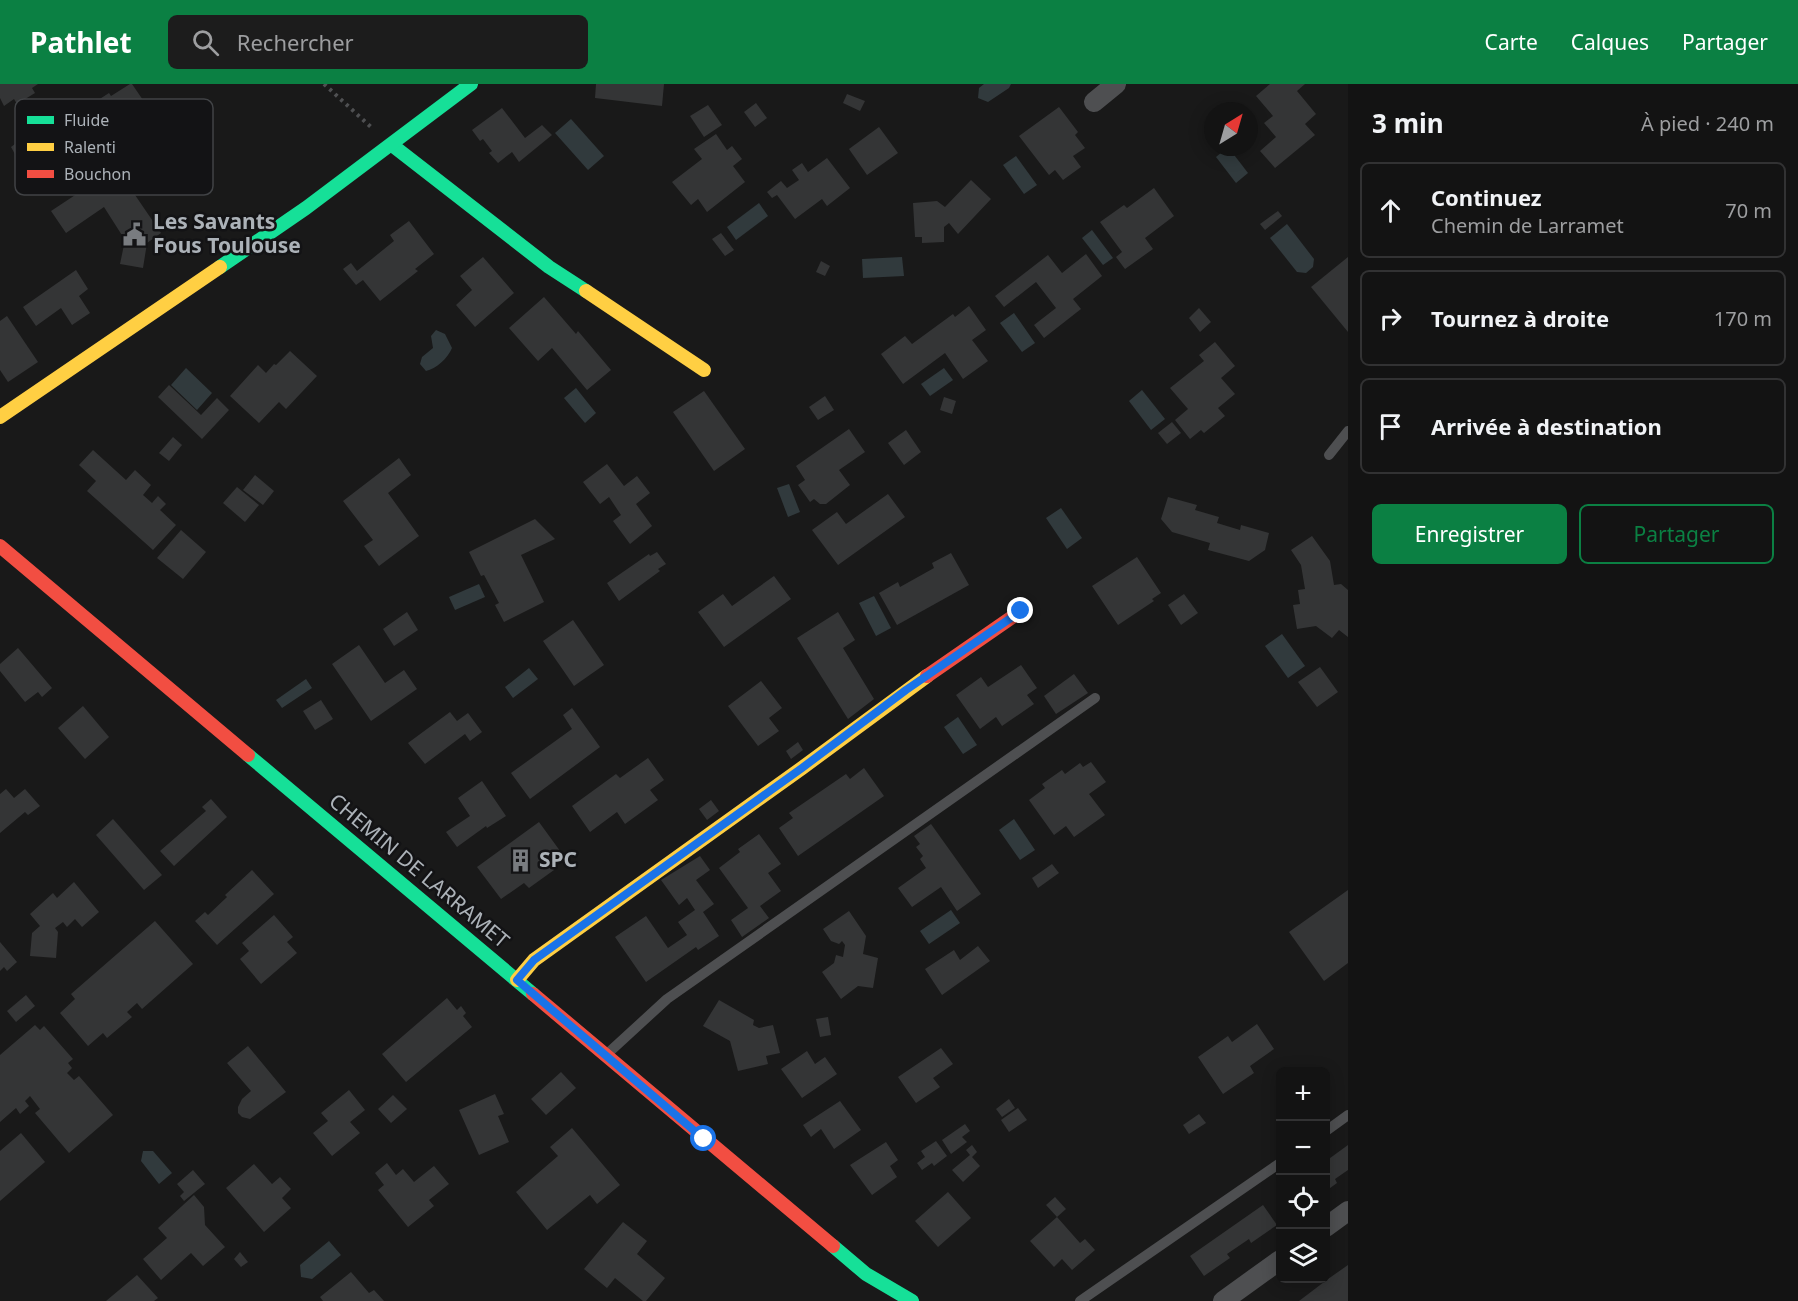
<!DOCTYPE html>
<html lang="fr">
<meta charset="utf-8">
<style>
:root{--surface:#131313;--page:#1c1c1c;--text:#f1f3f6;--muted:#9d9ea0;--line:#323233;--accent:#0b8043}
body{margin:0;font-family:"Noto Sans",sans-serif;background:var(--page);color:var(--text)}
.controls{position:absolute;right:18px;bottom:18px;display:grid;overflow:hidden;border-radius:9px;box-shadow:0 3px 15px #0003}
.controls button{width:54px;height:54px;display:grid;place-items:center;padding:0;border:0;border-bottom:2px solid var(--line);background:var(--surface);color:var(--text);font:30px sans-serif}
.compass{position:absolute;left:1204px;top:18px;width:54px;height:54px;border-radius:50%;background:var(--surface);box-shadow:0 3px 15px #0003;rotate:37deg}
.stop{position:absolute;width:18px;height:18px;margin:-14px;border:4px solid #1a73e8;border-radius:50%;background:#fff}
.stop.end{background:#1a73e8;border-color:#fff;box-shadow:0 2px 6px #0008}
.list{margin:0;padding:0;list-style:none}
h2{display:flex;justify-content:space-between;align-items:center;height:78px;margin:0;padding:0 24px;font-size:26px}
h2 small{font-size:20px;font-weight:400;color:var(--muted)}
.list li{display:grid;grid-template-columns:39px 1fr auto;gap:18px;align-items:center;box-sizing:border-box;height:96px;margin:0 12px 12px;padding:0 12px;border:2px solid var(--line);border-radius:9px}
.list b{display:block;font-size:22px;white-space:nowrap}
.list p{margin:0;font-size:20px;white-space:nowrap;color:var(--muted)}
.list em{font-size:20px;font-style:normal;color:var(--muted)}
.actions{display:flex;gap:12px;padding:18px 24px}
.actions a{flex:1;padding:14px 0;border:2px solid var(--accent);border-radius:9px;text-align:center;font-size:21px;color:var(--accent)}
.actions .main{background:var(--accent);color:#fff}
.icon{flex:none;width:33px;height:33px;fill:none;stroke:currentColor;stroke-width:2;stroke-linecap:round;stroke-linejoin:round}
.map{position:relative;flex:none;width:1348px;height:1217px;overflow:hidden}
header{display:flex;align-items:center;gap:36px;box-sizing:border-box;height:84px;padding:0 30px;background:var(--accent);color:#fff}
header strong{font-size:28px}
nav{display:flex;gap:33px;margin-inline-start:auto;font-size:21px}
.search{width:420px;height:54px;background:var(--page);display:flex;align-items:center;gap:15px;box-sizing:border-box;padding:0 21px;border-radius:9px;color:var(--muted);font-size:22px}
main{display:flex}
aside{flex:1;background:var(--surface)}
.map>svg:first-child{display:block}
.water{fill:#313a3d}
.building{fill:#343536}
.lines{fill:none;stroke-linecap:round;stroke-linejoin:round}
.path{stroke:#4f5052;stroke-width:4;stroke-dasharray:3 4.5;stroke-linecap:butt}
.lane{stroke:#4e4f51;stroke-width:10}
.street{stroke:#4e4f51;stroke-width:20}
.fast{stroke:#16e098;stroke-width:14}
.slow{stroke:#ffcf43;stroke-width:14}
.jam{stroke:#f24e42;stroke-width:14}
.route{stroke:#1a73e8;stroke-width:8}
.labels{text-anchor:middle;stroke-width:5;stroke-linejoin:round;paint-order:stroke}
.poi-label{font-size:21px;font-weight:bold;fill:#acb2b8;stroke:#131315;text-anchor:start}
.street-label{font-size:21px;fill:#acb2b8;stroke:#131315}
.key{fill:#131315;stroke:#414346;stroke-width:1.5}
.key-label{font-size:16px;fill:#acb2b8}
</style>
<header>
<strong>Pathlet</strong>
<div class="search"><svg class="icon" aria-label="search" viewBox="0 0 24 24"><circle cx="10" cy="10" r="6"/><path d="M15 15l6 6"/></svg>Rechercher</div>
<nav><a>Carte</a><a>Calques</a><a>Partager</a></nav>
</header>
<main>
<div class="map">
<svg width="1348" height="1217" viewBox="0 0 1348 1217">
<rect width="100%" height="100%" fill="#191919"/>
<g class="water">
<polygon points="984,0 1011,0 1009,4 988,18 978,14 979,4"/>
<polygon points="571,35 604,72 588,86 555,49"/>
<polygon points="1228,63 1248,89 1236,99 1216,73"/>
<polygon points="1016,72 1037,101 1024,110 1003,81"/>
<polygon points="759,119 768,132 736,156 727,143"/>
<polygon points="1287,140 1314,175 1313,183 1306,189 1297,188 1270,154"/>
<polygon points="1092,146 1113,174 1103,181 1082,154"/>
<polygon points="902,173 904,192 863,194 862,175"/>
<polygon points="1014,229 1035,259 1022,268 1000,239"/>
<path d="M436,246L445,250L452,264C448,274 436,285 426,287L420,280L422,273L433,264L431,252Z"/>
<polygon points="186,284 212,309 197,326 171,301"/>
<polygon points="944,284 953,296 930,312 921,300"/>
<polygon points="576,304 596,329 585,339 564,314"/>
<polygon points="1142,306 1165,335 1151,346 1129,317"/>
<polygon points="789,400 800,428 788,433 777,404"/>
<polygon points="1061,424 1082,454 1067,465 1046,434"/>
<polygon points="479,500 485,513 455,526 449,513"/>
<polygon points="874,512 891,544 876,552 859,519"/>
<polygon points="1282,550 1305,582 1288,594 1265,562"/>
<polygon points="529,584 538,595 513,614 505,603"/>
<polygon points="306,595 312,604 282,624 276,616"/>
<polygon points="958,633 977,661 963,670 944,643"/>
<polygon points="1014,735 1035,766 1020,776 999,746"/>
<polygon points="951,826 960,839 929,860 920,847"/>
<polygon points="143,1067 153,1067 172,1089 159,1100 141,1077"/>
<polygon points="329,1157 341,1171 312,1195 301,1193 300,1181"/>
</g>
<g class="building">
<polygon points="0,0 38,0 32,4 35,9 17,20 14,15 4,22 0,14"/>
<polygon points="130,0 132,0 145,19 125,32 126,35 61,77 44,51 109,9 111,12"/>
<polygon points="596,0 664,0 662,22 595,14"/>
<polygon points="1270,0 1305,0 1297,7 1316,30 1305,40 1315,51 1275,84 1260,67 1276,53 1264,39 1273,32 1256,12"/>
<polygon points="847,10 865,17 860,27 843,19"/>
<polygon points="756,19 767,34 755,43 744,28"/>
<polygon points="708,21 722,41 704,53 690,32"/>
<polygon points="1059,23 1078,48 1075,51 1085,64 1073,72 1081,83 1063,96 1055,86 1049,91 1019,52"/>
<polygon points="502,24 525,54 542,41 552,51 519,78 512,68 498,79 489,69 492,67 483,55 480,57 472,46"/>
<polygon points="879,43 898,69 867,91 849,65"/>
<polygon points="716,50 727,66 732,62 742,75 733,82 745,98 707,128 698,115 691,121 672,98 702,75 694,65"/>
<polygon points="24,53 30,62 16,72 11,63"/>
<polygon points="827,74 850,104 827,122 822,115 795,135 777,111 772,114 767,108 781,97 787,104 799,96 792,86 802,79 808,88"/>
<polygon points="122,92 161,149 147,159 143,184 120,180 125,156 104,123 66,149 51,127 101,94 107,102"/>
<polygon points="971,96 991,115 958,150 949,139 944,143 944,158 922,159 922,153 915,153 913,119 937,117 945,123"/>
<polygon points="1154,104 1174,132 1145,154 1153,165 1125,185 1116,173 1122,168 1100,138 1124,121 1127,124"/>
<polygon points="1278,127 1282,132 1265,146 1260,140"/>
<polygon points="409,137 434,170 415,185 418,187 380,217 363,196 356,201 343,185 351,179 357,187 394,157 390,151"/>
<polygon points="721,149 734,166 725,172 712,155"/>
<polygon points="1086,170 1102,192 1073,215 1081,225 1044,254 1034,241 1056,224 1036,198 1004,223 995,212 1048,171 1062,189"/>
<polygon points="483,173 514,209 475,243 456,221 472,206 460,192"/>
<polygon points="1348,173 1348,248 1311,203"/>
<polygon points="821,177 830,182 825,192 816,188"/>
<polygon points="76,186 88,205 79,212 90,229 72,241 61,224 36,242 23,223"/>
<polygon points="544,213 576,250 578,247 611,286 587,306 552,264 538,277 509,244"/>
<polygon points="969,222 986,246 972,256 988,277 963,295 945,269 903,300 881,270 905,252 912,260 953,230 955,233"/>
<polygon points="1199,224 1211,238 1200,248 1189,234"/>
<polygon points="7,232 38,278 8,298 0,286 0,237"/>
<polygon points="1215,258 1235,282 1221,294 1235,310 1218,324 1225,332 1204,349 1201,346 1190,355 1175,336 1188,325 1170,304 1204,277 1199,271"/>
<polygon points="290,267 317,292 286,325 279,318 259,339 230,312 258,281 266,289 274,280 276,281"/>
<polygon points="169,301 201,331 217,314 229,326 202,355 158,313"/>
<polygon points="704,307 745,365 714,387 673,328"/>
<polygon points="825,312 834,326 818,336 809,323"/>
<polygon points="944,313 956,317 952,330 940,326"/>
<polygon points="1172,338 1181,349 1167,360 1158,349"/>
<polygon points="849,345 865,368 839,386 850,401 826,420 820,420 814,415 810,418 798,401 805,396 796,382"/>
<polygon points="906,346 921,368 904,381 888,359"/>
<polygon points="173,353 182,361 169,377 159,369"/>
<polygon points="93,366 126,396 135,386 151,401 143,411 152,419 158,412 166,420 160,426 176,441 153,466 87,407 96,397 79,381"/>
<polygon points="399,374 411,391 388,409 419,452 379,482 364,462 373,456 343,417"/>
<polygon points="607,380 624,402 637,392 650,409 636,420 652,442 630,460 613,437 621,431 609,413 600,420 583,398"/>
<polygon points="255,391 274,407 263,421 243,406"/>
<polygon points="237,403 259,421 245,438 223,419"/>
<polygon points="888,410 905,433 838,481 812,446 837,428 846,440"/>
<polygon points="1168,413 1197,421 1195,426 1219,433 1217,439 1240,446 1241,441 1269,449 1265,466 1249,477 1208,466 1210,459 1172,448 1161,435"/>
<polygon points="535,435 555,455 521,471 544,518 504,538 495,521 499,519 484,491 481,492 469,468"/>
<polygon points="181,446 206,468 183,495 157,474"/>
<polygon points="1312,452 1330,477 1334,501 1341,500 1348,506 1348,553 1339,546 1332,554 1316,542 1297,545 1293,521 1300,520 1298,506 1305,505 1301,481 1291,466"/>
<polygon points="657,468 666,480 658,485 660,487 619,517 607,499 649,470 650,472"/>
<polygon points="951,469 969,501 897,541 879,509 898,498 900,503 934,484 932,479"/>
<polygon points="1137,473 1161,509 1152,515 1154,517 1118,541 1092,502"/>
<polygon points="774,492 791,515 724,563 698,528 723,510 732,522"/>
<polygon points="1184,510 1198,529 1181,541 1168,521"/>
<polygon points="407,528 418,546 394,562 383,545"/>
<polygon points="838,528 855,556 843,564 874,615 848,635 797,554"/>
<polygon points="573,536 604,581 574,602 543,557"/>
<polygon points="359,561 385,599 404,586 417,605 371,637 332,580"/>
<polygon points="18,564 52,604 42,613 38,608 25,618 0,587 0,580"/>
<polygon points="1021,581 1037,604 1027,611 1034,620 1002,642 996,633 980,645 956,611 981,593 988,603"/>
<polygon points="1320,583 1338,608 1317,623 1298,598"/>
<polygon points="1074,590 1088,609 1056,630 1044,612"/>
<polygon points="761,597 782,624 769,634 779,647 758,662 728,622"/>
<polygon points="321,616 333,635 315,646 303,627"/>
<polygon points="83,622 109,653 85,675 58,644"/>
<polygon points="572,624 600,663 530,715 511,689 572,645 563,631"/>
<polygon points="450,628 457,637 468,629 482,648 470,657 465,650 425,680 408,659"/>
<polygon points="798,658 803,666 791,675 786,667"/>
<polygon points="648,674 664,696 650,706 658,716 625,740 617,728 590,748 572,722 616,690 620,694"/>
<polygon points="1091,678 1106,698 1089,710 1105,731 1074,753 1066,742 1054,751 1029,716 1045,704 1042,700 1062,686 1065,690 1080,679 1083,683"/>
<polygon points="864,684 884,712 798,772 779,744 793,734 789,729 846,690 850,695"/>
<polygon points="482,697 506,732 487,744 486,742 457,763 446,748 470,732 458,714"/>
<polygon points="6,705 14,714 25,705 40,722 28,731 25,728 0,749 0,710"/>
<polygon points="211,715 227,733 174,782 160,767 206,727 202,723"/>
<polygon points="711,716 719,727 707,736 699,725"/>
<polygon points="113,735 162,791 144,806 96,751"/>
<polygon points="539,738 563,771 550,781 554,786 529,804 524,799 501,815 477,783"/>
<polygon points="931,740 981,810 957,827 941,803 912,823 898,804 926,784 920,775 923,772 916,763 920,760 914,752"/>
<polygon points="759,750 781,780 768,789 781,807 760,822 769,834 742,853 731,836 748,824 719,784 740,768 738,765"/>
<polygon points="700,772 710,786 696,796 714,820 703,828 719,852 698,866 696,863 646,898 615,853 646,832 668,864 687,851 678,838 695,826 687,814 679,821 661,796"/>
<polygon points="1052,780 1059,789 1038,804 1032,794"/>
<polygon points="252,786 274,810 217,861 195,837 205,828 208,831 227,813 225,811"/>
<polygon points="74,798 99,828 82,843 75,835 67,843 63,838 55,844 58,848 56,874 30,872 32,849 40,842 30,830 53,809 57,814"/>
<polygon points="1348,806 1348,879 1324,897 1289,848"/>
<polygon points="849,827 866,852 863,870 878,874 873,904 858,902 841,915 822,888 834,879 836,871 843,873 845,861 842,857 839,860 831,857 823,845"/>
<polygon points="274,831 293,853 287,858 297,869 261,900 240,875 249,867 242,859"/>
<polygon points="155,837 193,880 142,925 137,919 127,928 132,933 107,954 103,949 88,962 60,929 75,915 71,910"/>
<polygon points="0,858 17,878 7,887 4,883 0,887"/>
<polygon points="978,862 990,877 942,911 925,885 954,866 960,876"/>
<polygon points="26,911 35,922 16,938 7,927"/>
<polygon points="447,914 457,926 461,922 466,929 463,932 472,943 406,998 382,970"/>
<polygon points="719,916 754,936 753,941 759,944 773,941 780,969 766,972 768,980 738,987 730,957 703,942"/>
<polygon points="828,933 831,951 820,953 816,935"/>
<polygon points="1257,940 1274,965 1250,982 1254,989 1223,1010 1198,973 1228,952 1232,958"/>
<polygon points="35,941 40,946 44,942 73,975 68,979 72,984 67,989 74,996 79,992 113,1031 69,1069 35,1029 40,1025 30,1012 25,1017 29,1022 20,1030 16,1024 0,1038 0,971"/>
<polygon points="248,962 286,1008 250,1035 242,1033 238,1029 238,1023 242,1015 251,1007 227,979"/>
<polygon points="941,964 953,980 933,994 940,1003 916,1019 898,993"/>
<polygon points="807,967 815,980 825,973 837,990 802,1014 781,985"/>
<polygon points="561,988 576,1004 546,1031 531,1015"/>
<polygon points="349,1006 365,1026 350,1038 360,1049 332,1072 313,1049 328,1037 321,1029"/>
<polygon points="495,1010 504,1030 498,1032 509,1058 479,1071 459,1026"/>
<polygon points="393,1011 407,1025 391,1039 378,1025"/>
<polygon points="1009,1015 1015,1024 1002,1033 996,1025"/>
<polygon points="840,1017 861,1046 834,1065 821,1045 811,1053 803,1041"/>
<polygon points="1018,1024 1027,1036 1009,1048 1001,1036"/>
<polygon points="1199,1030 1206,1039 1189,1050 1183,1041"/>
<polygon points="965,1040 970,1047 962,1053 967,1058 951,1070 942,1056"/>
<polygon points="572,1044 620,1101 597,1120 590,1111 547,1146 516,1108 558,1072 550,1063"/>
<polygon points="21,1049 45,1078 0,1117 0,1067"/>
<polygon points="936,1057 947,1072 934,1082 932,1079 922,1086 917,1079 925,1073 921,1067"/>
<polygon points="886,1058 898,1076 890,1082 897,1093 872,1111 850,1081"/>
<polygon points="972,1061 977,1068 972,1073 980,1082 963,1098 952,1086 970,1071 966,1066"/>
<polygon points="1348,1061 1348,1086 1335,1095 1337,1099 1326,1107 1326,1077"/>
<polygon points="387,1079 396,1091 403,1085 414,1098 434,1082 449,1100 429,1116 434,1122 408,1143 378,1106 384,1101 375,1089"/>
<polygon points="254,1080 272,1100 280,1093 291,1105 282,1114 291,1124 264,1148 226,1104"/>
<polygon points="193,1086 205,1100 184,1117 180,1112 184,1108 177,1100"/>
<polygon points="948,1108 971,1134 938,1163 915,1137"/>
<polygon points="194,1111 204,1123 205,1141 225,1163 203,1182 191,1169 161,1196 143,1175 167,1154 158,1144"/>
<polygon points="1055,1113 1066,1125 1057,1133 1046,1121"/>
<polygon points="1263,1121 1277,1141 1251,1159 1249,1155 1227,1170 1230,1174 1204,1192 1190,1172"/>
<polygon points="1057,1133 1080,1159 1085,1155 1095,1166 1072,1186 1062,1175 1054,1183 1030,1157"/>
<polygon points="623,1138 647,1157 637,1170 665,1194 646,1217 643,1217 615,1194 607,1204 584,1185"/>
<polygon points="240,1168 248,1178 241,1183 234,1175"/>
<polygon points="1348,1181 1348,1217 1299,1217 1328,1195"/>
<polygon points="351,1188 369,1209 374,1206 384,1217 323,1217 320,1213"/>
<polygon points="137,1191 158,1214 154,1217 106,1217"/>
</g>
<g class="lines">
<polyline class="path" points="324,0 372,44"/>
<g class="lane">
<polyline points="1329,371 1348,347"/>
<polyline points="606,971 667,915 1095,614"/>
<polyline points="1326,1047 1348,1031"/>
<polyline points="1080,1217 1280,1079"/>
</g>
<g class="street">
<polyline points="1094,18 1116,0"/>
<polyline points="1326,1143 1348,1127"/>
<polyline points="1223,1217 1280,1176"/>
</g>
<g class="fast">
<polyline points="392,61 549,183 586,207"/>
<polyline points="220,183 306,124 471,0"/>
<polyline points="248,671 533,910"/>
<polyline points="833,1162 866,1190 912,1217"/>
</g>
<g class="slow">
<polyline points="586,207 704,286"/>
<polyline points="0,333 220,183"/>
<polyline points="517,896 534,876 802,684 927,592"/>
</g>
<g class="jam">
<polyline points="0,462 248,671"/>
<polyline points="927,592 1021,527"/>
<polyline points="533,910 833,1162"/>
</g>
</g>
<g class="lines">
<polyline class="route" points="704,1055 517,896 534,876 802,684 906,606 1021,527"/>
</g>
<defs>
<symbol id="civic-bare" viewBox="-9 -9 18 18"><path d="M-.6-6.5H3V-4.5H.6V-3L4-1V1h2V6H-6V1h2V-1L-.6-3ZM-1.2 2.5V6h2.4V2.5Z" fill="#797c80" stroke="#131315" stroke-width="2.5" paint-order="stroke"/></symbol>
<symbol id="building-bare" viewBox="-9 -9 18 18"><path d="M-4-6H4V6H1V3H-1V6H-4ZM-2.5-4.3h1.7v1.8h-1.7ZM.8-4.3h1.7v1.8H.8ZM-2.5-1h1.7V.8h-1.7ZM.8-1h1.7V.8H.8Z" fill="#797c80" stroke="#131315" stroke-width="2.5" paint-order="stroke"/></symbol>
</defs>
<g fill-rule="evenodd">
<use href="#civic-bare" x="118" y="134" width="33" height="33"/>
<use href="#building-bare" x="504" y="760" width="33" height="33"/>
</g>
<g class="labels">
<g class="poi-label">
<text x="153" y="145">Les Savants<tspan x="153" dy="24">Fous Toulouse</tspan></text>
<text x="539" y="783">SPC</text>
</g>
<g class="street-label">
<text transform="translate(419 787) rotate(40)" y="7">CHEMIN DE LARRAMET</text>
</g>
</g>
<rect x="15" y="15" width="198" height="96" rx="9" class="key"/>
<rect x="27" y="32" width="27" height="8" fill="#16e098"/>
<rect x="27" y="59" width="27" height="8" fill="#ffcf43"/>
<rect x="27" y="86" width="27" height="8" fill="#f24e42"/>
<g class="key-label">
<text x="64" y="42">Fluide</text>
<text x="64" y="69">Ralenti</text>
<text x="64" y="96">Bouchon</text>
</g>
</svg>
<div class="controls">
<button>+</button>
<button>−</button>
<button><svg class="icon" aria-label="locate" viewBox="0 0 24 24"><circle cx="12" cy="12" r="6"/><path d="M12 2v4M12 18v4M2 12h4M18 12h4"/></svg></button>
<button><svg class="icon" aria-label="layers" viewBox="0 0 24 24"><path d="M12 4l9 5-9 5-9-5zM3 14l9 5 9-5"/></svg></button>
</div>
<svg class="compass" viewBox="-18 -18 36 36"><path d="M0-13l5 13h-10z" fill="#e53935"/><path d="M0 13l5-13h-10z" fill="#9d9ea0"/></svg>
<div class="stop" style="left:704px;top:1055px"></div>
<div class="stop end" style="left:1021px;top:527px"></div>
</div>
<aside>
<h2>3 min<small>À pied · 240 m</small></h2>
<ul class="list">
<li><svg class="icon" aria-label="ahead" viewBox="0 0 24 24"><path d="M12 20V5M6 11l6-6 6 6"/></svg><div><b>Continuez</b><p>Chemin de Larramet</p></div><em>70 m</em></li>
<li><svg class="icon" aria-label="right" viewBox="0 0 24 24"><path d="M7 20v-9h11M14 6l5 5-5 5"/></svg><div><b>Tournez à droite</b></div><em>170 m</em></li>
<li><svg class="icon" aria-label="arrive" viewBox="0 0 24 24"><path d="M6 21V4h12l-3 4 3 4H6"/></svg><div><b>Arrivée à destination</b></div></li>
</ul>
<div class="actions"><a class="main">Enregistrer</a><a>Partager</a></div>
</aside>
</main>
